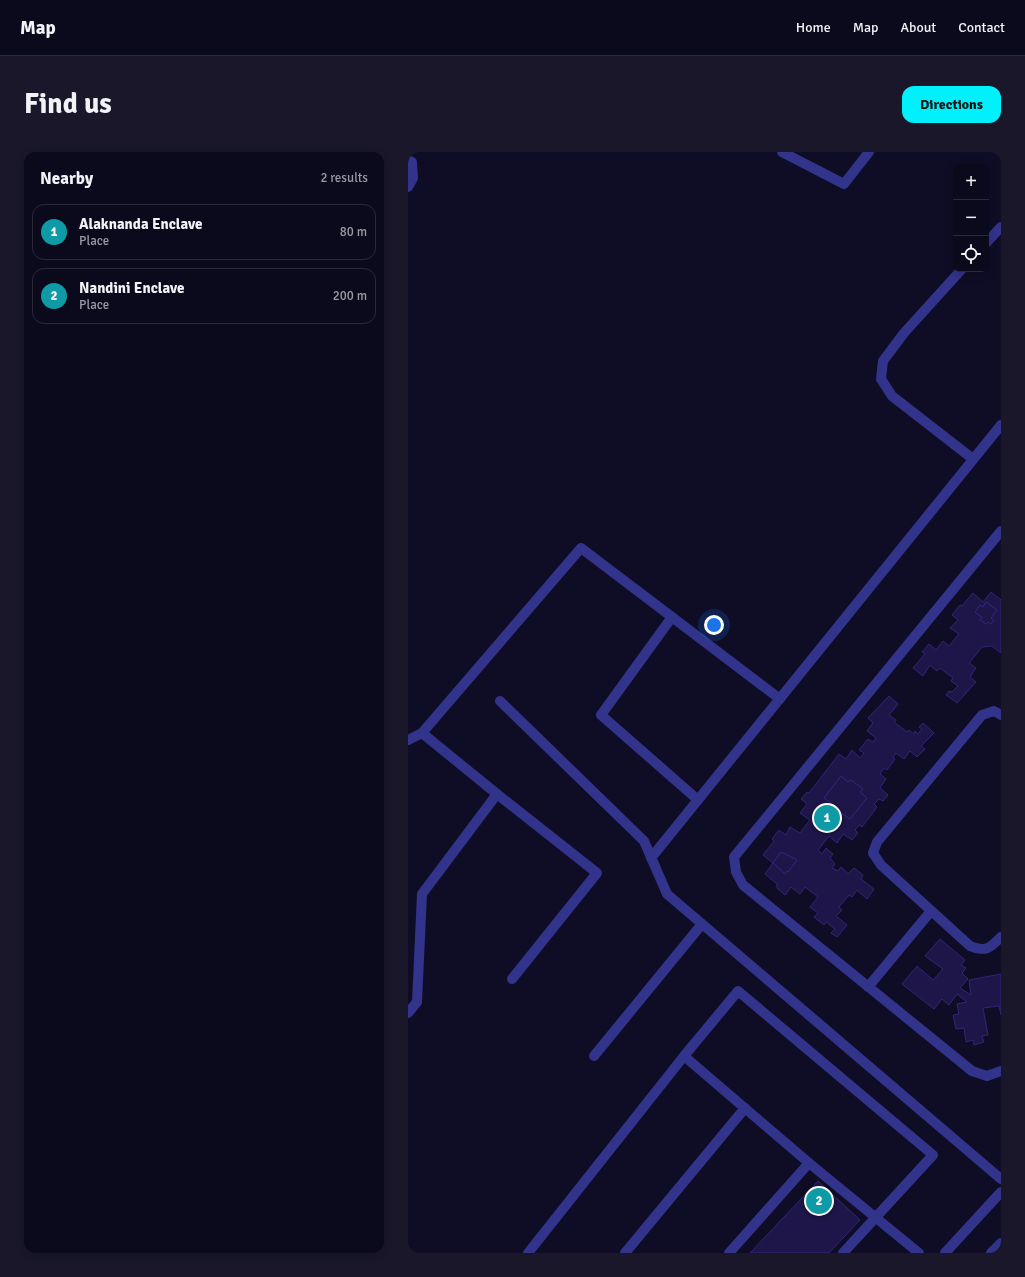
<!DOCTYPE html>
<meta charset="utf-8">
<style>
:root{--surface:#0b091c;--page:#191729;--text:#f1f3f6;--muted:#9a9aa3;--line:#2b2a3b;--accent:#00f1fc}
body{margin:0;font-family:Signika,sans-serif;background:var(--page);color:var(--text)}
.controls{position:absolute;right:12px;top:12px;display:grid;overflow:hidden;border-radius:8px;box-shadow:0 2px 10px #0003}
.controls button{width:36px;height:36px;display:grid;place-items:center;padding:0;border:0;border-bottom:1px solid var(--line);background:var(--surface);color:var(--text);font:20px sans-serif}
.you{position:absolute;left:306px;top:473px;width:14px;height:14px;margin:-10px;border:3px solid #fff;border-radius:50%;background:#1a73e8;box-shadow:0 0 0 6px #1a73e833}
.badge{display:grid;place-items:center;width:26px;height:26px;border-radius:50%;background:var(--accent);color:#fff;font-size:13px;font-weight:700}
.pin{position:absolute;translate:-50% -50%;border:2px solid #fff;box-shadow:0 1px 4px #0006}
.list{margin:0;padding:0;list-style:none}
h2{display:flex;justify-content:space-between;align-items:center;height:52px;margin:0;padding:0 16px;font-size:17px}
h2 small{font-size:13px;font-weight:400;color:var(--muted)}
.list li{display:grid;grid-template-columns:26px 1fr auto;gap:12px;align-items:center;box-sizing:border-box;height:56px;margin:0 8px 8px;padding:0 8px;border:1px solid var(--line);border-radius:12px}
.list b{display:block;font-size:15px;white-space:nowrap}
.list p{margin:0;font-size:13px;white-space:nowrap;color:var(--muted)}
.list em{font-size:13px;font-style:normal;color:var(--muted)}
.icon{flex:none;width:22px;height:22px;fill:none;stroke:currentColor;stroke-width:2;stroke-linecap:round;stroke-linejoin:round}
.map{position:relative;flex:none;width:593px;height:1101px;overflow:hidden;border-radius:12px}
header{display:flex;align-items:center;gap:24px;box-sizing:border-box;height:56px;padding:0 20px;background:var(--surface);border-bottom:1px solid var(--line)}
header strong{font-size:19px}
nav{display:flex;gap:22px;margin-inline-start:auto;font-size:14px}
.intro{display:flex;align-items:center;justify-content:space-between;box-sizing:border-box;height:96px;padding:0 24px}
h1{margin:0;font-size:28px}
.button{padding:10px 18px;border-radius:12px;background:var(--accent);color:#111;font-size:14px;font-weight:700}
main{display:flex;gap:24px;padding:0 24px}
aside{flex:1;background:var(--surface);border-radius:12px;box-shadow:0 2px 10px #0003}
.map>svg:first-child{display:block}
.building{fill:#1e1649;stroke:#312578;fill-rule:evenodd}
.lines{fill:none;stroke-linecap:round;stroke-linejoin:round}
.minor{stroke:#32338a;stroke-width:10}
</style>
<header>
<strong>Map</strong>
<nav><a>Home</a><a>Map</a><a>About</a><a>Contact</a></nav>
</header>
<div class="intro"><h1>Find us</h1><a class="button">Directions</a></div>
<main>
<aside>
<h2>Nearby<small>2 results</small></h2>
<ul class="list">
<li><span class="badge" style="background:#0f9aa8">1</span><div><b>Alaknanda Enclave</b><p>Place</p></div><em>80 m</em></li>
<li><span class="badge" style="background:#0f9aa8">2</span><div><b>Nandini Enclave</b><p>Place</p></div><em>200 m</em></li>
</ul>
</aside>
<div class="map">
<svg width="593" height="1101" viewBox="0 0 593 1101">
<rect width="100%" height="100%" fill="#0f0c26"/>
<g class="building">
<path d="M583,440L593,448V501L584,494L574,495L561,511L568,516L562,525L568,530L549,551L538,543L541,539L544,540L550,534L543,529L545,526L532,516L529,519L522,513L515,524L505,516L517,502L514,500L521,492L528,498L535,489L541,494L551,482L542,476L550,468L544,463L552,453L554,454L565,441L575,450ZM578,450L589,458L583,466L586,468L583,472L580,470L578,472L572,468L574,465L567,460L572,453L575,455Z"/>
<polygon points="578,450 589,458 583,466 586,468 583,472 580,470 578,472 572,468 574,465 567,460 572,453 575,455"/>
<path d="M481,544L490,552L481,563L488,568L486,570L499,580L501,578L506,582L507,579L510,582L514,577L511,575L515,571L526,581L513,594L517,597L509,605L502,599L496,607L488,601L485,605L487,607L479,618L476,616L472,622L478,627L472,636L480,643L475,649L471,647L466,652L469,655L454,675L451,673L447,678L450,681L444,688L435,682L429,691L421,684L410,698L414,702L418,696L425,702L422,706L427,712L424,716L430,719L433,715L440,722L446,716L455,723L453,727L466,737L459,747L449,738L444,745L441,743L431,755L434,758L428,764L439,773L429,785L423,781L427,777L418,770L416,773L406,765L410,761L402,755L410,745L397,735L392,742L383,735L377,743L369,736V732L357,722L365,711L355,703L366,689L364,687L371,678L378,683L382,675L392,681L402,668L392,661L399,652L393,647L399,640L401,641L431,602L438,607L444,598L452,606L456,601L451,598L460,587L465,590L468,586L459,579L465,571L460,566ZM433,624L440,630L443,628L455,637L452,640L459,646L442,667L435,662L433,664L421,654L423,651L416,646ZM373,700L389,708L380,720L379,719L377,722L365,711Z"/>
<polygon points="433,624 440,630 443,628 455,637 452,640 459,646 442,667 435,662 433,664 421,654 423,651 416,646"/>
<polygon points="373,700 389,708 380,720 379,719 377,722 365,711"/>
<polygon points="532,787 557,808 553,813 558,816 554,821 560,827 552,836 563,843 561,828 593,822 593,863 591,854 575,856 580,883 574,884 576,890 566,893 565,888 558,890 556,876 548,877 545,863 551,862 549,852 559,850 549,842 541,853 534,847 526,857 494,832 509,814 525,828 535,817 517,804"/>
<polygon points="410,1029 452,1068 421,1101 342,1101"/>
</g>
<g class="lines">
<g class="minor">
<polyline points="374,0 436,32 461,0"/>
<polyline points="0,8 4,10 5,26 0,35"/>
<polyline points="578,91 593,75"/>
<polyline points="554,117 496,181 475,209 473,227 484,244 565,307"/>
<polyline points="593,379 326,705 328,720 335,733 564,919 579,924 593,919"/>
<polyline points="264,465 193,563 290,648"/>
<polyline points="92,549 236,689 259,742 593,1027"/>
<path d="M593,563L586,559L574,563L469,690L465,701L473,713L562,794C578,800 581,797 593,785"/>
<polyline points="0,588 14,581 173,396 372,547"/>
<polyline points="89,642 189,721 104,827"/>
<polyline points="243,706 593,273"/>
<polyline points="460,835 523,759"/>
<polyline points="0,861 9,850 14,742 89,642 14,581"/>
<polyline points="186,904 294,772"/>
<polyline points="276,904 330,839 525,1003 435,1101"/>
<polyline points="120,1101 276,904 401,1011 511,1101"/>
<polyline points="217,1101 337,956"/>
<polyline points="321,1101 401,1011"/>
<polyline points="537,1101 593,1040"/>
<polyline points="583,1101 593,1091"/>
</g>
</g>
</svg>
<div class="controls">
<button>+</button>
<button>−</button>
<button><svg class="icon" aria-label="locate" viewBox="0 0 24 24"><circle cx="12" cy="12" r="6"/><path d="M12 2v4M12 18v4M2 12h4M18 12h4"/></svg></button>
</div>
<div class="you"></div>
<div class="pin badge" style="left:419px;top:666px;background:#0f9aa8">1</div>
<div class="pin badge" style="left:411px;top:1049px;background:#0f9aa8">2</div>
</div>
</main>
